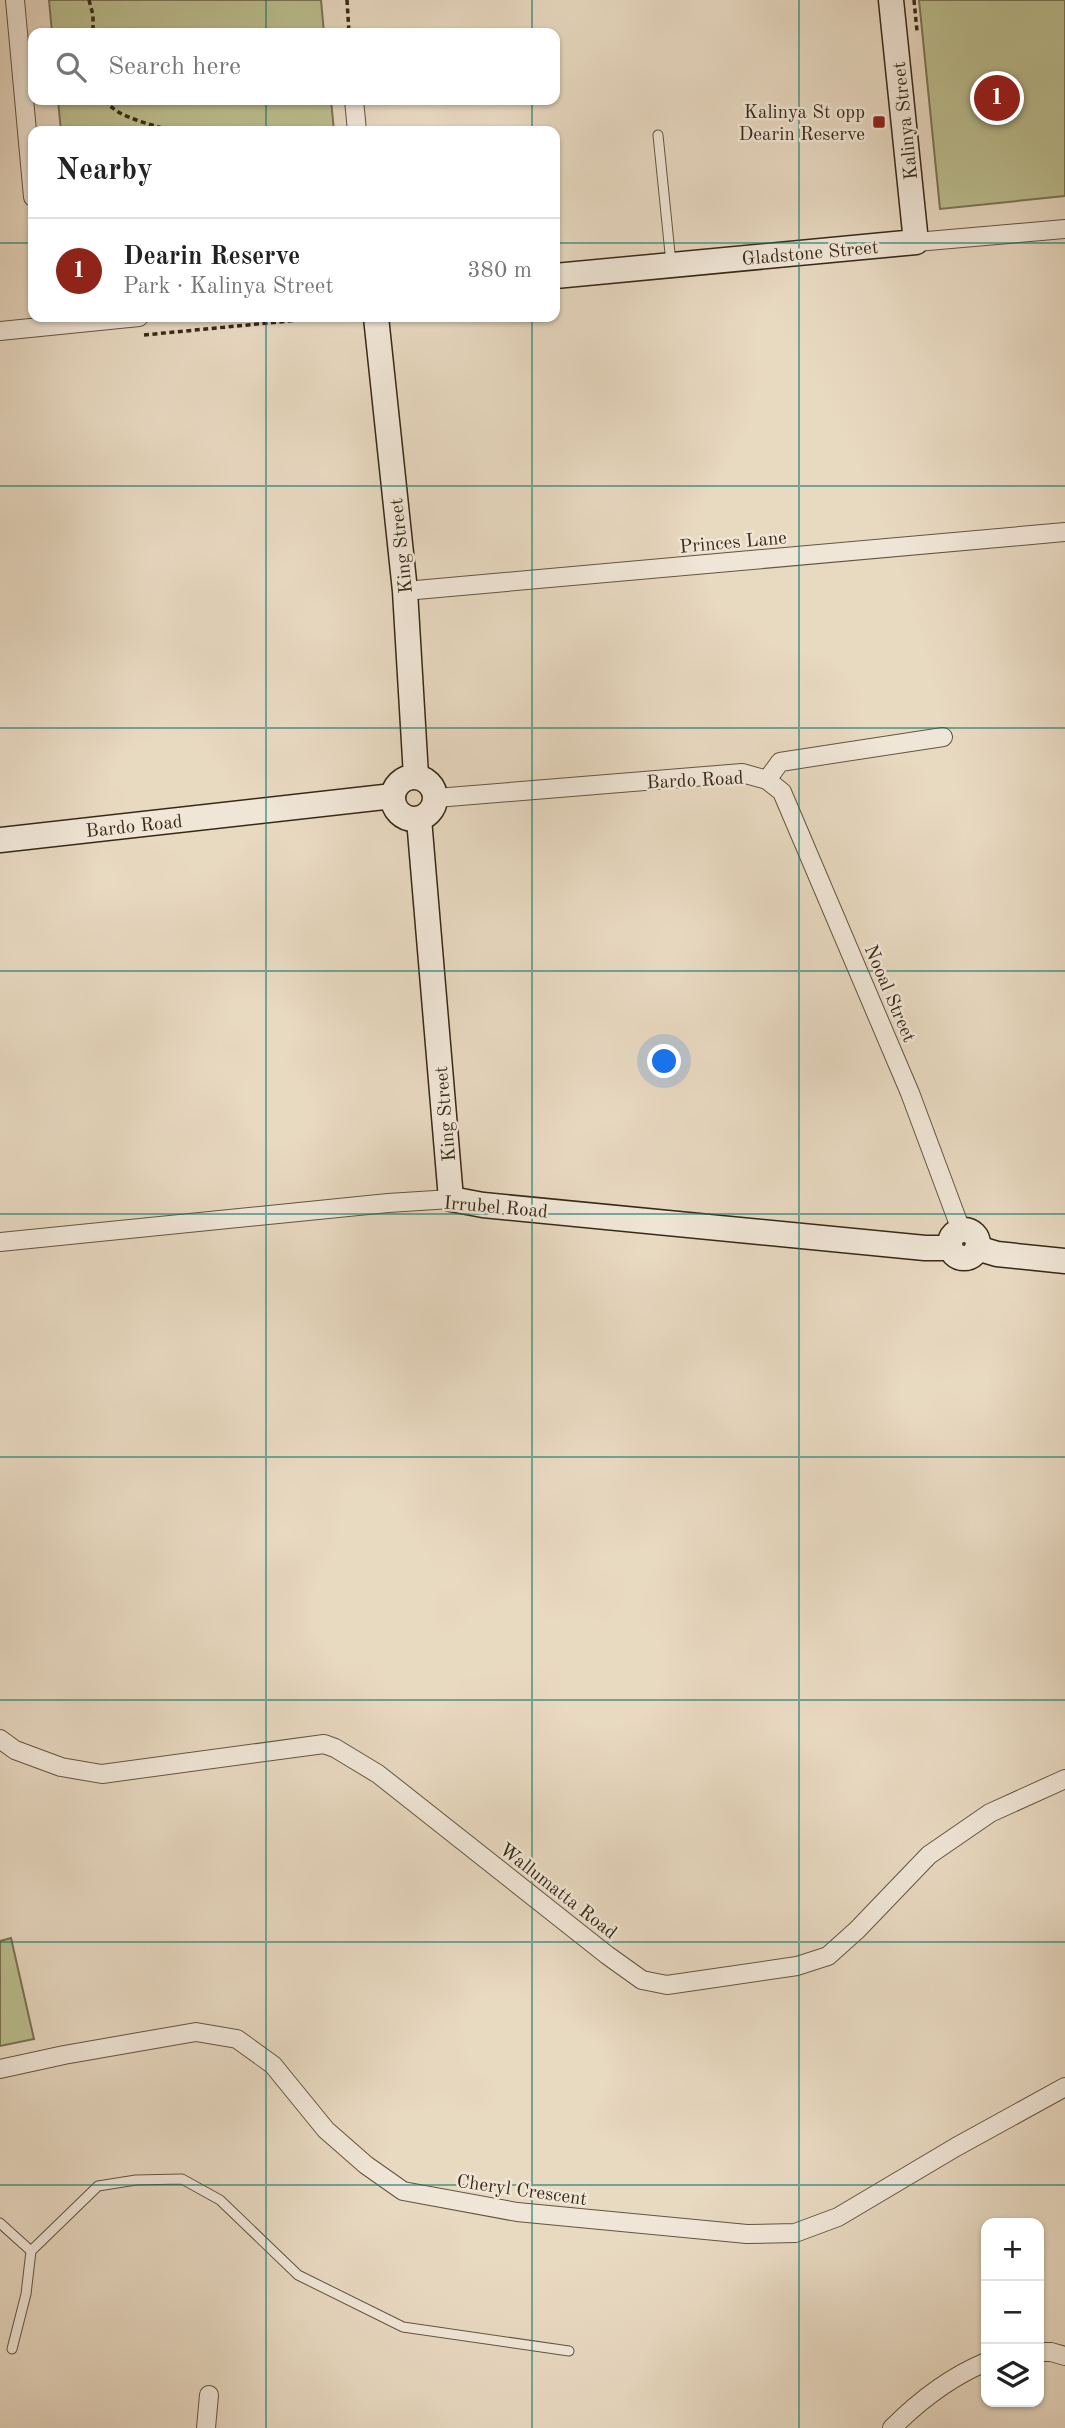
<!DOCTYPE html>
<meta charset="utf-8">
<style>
:root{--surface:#fff;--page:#f6f6f6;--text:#222;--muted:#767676;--line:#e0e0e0;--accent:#8f2418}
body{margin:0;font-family:"Old Standard TT",serif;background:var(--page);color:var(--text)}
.controls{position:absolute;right:21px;bottom:21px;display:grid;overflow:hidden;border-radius:14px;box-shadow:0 2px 5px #0004}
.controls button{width:63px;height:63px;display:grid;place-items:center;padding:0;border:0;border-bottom:2px solid var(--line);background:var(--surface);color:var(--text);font:35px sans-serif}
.you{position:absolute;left:665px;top:1062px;width:24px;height:24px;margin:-18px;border:5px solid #fff;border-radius:50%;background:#1a73e8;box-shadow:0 0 0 10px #1a73e833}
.badge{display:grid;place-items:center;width:46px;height:46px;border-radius:50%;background:var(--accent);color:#fff;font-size:23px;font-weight:700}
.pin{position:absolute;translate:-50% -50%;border:4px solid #fff;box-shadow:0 2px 7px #0006}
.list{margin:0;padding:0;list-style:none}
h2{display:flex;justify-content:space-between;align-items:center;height:91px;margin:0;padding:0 28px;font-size:30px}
h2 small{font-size:23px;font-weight:400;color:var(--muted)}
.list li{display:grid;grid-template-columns:46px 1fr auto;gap:21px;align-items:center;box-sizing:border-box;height:105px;padding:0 28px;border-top:2px solid var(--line)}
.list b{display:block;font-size:26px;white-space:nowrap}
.list p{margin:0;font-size:23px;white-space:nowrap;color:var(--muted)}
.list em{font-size:23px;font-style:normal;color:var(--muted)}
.icon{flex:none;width:38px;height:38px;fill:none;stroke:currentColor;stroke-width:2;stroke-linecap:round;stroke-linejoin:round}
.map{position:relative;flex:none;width:1065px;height:2428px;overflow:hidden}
.search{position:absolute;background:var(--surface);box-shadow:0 2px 5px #0004;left:28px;top:28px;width:532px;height:77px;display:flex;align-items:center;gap:18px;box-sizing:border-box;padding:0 24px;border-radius:14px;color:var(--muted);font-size:26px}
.panel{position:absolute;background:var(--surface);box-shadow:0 2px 5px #0004;left:28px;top:126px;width:532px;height:196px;border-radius:14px}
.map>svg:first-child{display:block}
.green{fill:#bbbe8f;stroke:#7a7452;stroke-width:2}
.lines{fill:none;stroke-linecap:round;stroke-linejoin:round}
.lane-casing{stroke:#645540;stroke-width:11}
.street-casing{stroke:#645540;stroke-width:20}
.secondary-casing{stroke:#382915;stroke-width:27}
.path{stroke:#382915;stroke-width:3.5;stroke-dasharray:5 3.5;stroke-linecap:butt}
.lane{stroke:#f0e6d7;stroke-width:9}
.street{stroke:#f0e6d7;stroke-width:18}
.secondary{stroke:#f0e6d7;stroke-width:24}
.grid{fill:none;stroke:#0f766e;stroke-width:2;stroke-opacity:0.55}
.poi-dot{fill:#8f2418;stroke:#f0e6d7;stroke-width:2.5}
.labels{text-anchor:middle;stroke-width:5;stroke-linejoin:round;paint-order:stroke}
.poi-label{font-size:19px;fill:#382915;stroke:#f0e6d7;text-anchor:end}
.street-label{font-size:19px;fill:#382915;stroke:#f0e6d7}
</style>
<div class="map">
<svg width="1065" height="2428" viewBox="0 0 1065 2428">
<rect width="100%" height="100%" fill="#e8d9c1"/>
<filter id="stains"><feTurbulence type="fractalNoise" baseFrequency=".00286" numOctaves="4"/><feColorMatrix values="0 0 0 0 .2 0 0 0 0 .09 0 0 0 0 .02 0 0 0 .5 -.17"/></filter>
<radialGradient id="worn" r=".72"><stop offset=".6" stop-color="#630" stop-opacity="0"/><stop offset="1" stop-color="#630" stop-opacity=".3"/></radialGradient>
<g class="green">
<polygon points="49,0 321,0 324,33 52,33"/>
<polygon points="919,0 1065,0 1065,196 940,209"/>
<polygon points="58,100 331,100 334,131 61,131"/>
<polygon points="11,1938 34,2039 0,2046 0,1941"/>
</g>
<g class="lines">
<defs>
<g id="lane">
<polyline points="658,135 671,263"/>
<polyline points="0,2223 31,2251 26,2294 12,2349"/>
<polyline points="31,2251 98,2186 136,2180 182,2179 220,2200 298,2275 403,2327 569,2351"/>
</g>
<g id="street">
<polyline points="15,0 33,197"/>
<polyline points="354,100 357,131"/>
<polyline points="916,242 1065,229"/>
<polyline points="0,331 139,317"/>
<polyline points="405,591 1065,532"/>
<polyline points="767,780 780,762 943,737"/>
<polyline points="436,798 742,773 767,780 782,792 910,1093 961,1230"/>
<polyline points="0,1242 388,1203 451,1199"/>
<polyline points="0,1739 15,1750 61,1767 102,1774 324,1744 335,1748 378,1774 607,1955 642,1980 667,1985 797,1966 828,1956 857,1930 929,1855 990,1813 1065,1779"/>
<polyline points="0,2069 64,2055 196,2032 237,2039 273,2065 326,2130 366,2165 403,2191 517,2212 747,2234 795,2233 838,2217 956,2147 1065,2087"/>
<polyline points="1039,2352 1051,2352 1065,2356"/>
<polyline points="206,2428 209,2395"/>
<path d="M892,2428C920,2400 950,2377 986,2362"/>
</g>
<g id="secondary">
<polyline points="555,276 916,242 891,0"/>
<polyline points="376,317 405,591 416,776"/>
<circle cx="414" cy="798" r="21"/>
<polyline points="419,819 451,1199 483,1205 925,1248 950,1248"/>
<polyline points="0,840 393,796"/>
<circle cx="964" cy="1244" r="14"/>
<polyline points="977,1248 997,1254 1065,1261"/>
</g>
</defs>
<use href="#lane" class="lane-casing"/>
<use href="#street" class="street-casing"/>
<use href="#secondary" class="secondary-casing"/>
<g class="path">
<polyline points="89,0 93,15 93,33"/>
<polyline points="347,0 349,33"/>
<polyline points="914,0 917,31"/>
<path d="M105,100C117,118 151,124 172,131"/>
<polyline points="144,335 330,317"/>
</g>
<use href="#lane" class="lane"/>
<use href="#street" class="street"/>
<use href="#secondary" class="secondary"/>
</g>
<path class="grid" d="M266,0V33M532,0V33M799,0V2428M266,100V131M532,100V131M0,243H33M555,243H1065M266,317V2428M532,317V2428M0,486H1065M0,728H1065M0,971H1065M0,1214H1065M0,1457H1065M0,1700H1065M0,1942H1065M0,2185H1065"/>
<rect class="poi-dot" x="872" y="115" width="14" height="14" rx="3.5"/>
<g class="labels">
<g class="poi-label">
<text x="865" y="118">Kalinya St opp<tspan x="865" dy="22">Dearin Reserve</tspan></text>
</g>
<g class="street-label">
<text transform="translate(904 121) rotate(-96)" y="7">Kalinya Street</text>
<text transform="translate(810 252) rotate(-5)" y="7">Gladstone Street</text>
<text transform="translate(733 541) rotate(-5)" y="7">Princes Lane</text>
<text transform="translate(400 546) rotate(-96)" y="7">King Street</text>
<text transform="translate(695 779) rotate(-3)" y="7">Bardo Road</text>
<text transform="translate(134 825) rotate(-6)" y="7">Bardo Road</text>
<text transform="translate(891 993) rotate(67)" y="7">Nooal Street</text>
<text transform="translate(444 1114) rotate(-95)" y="7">King Street</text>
<text transform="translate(496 1206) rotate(5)" y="7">Irrubel Road</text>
<text transform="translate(559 1890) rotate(38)" y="7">Wallumatta Road</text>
<text transform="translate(522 2189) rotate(8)" y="7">Cheryl Crescent</text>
</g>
</g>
<rect width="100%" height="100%" filter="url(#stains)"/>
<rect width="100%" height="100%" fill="url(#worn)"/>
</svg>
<div class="controls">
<button>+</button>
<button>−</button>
<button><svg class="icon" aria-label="layers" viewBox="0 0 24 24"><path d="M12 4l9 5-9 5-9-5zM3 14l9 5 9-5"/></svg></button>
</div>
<div class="you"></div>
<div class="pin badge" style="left:997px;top:98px">1</div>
<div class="search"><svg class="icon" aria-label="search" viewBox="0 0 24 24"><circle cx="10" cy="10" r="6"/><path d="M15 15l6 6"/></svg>Search here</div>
<section class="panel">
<h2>Nearby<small></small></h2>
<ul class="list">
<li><span class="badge">1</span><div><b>Dearin Reserve</b><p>Park · Kalinya Street</p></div><em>380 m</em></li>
</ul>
</section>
</div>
